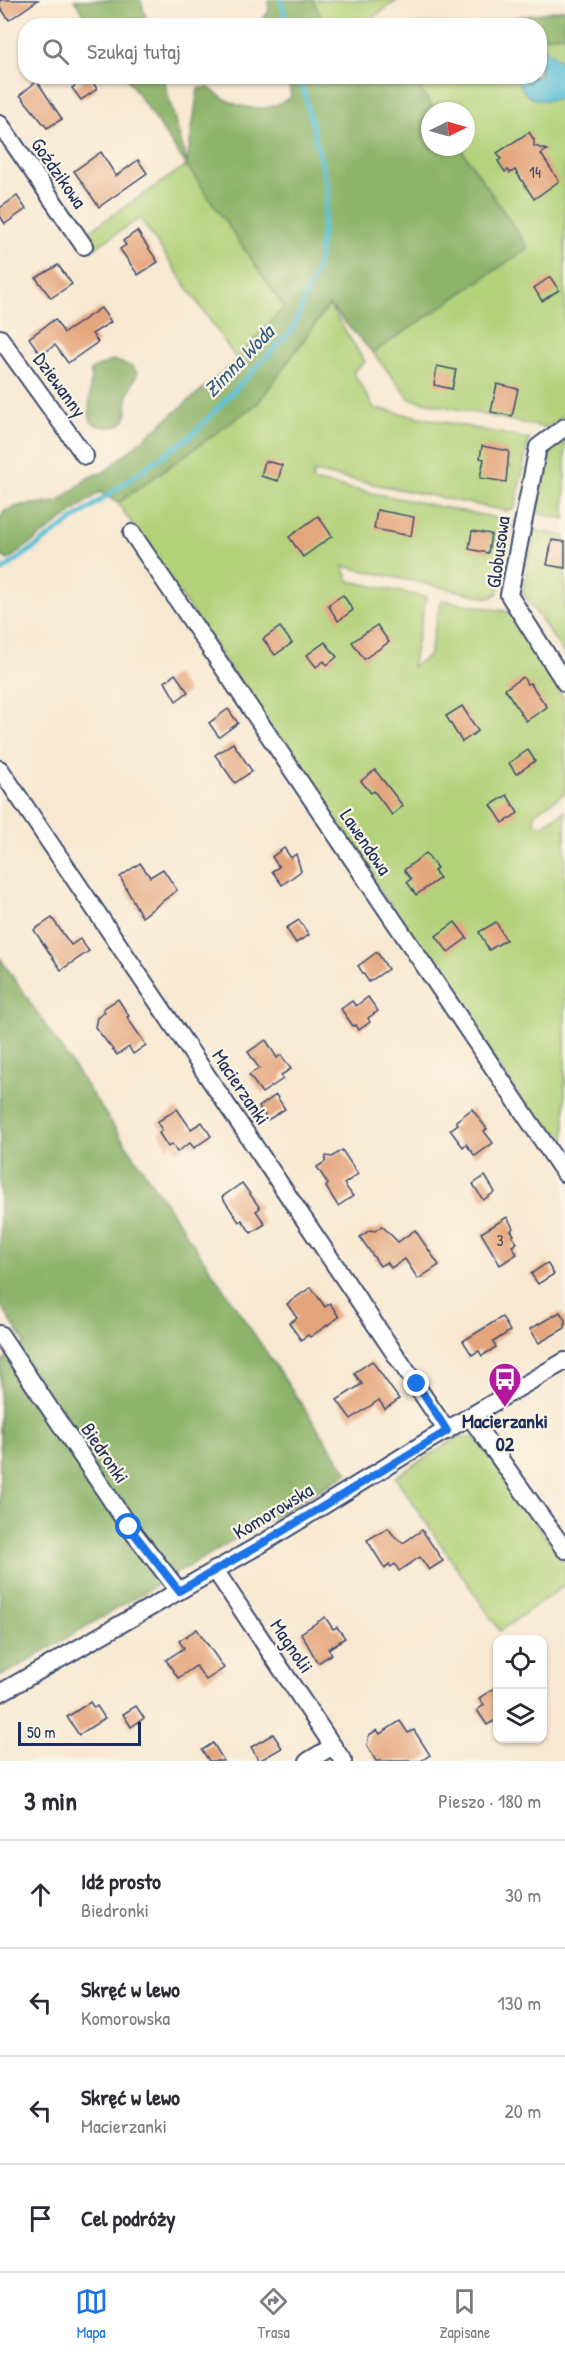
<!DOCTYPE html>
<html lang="pl">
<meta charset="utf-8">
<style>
:root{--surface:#fff;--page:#f2f2f3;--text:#2b2b33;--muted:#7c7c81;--line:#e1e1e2;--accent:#1a73e8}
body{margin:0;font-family:"Patrick Hand",sans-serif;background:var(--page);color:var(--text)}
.controls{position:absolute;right:18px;bottom:18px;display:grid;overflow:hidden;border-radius:12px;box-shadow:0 2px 4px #0004}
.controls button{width:54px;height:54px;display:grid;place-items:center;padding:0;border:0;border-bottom:2px solid var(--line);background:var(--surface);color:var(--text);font:30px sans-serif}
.compass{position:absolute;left:421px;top:102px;width:54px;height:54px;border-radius:50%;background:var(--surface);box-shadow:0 2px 4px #0004;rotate:85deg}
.scale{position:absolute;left:18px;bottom:15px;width:123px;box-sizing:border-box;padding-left:6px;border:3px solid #1b2f5e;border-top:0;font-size:16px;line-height:21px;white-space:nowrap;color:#1b2f5e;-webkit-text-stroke:4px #fcf5e5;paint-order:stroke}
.stop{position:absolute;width:18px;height:18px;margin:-14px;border:4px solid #1a73e8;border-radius:50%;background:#fff}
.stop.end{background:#1a73e8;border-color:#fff;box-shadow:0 2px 6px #0008}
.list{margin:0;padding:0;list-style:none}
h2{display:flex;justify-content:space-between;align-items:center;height:78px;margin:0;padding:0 24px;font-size:26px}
h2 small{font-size:20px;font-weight:400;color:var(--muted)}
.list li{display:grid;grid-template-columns:39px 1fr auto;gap:18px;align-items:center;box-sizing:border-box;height:108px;padding:0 24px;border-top:2px solid var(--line)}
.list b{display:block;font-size:22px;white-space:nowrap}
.list p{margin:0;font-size:20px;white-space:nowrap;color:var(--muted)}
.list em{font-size:20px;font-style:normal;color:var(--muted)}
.icon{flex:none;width:33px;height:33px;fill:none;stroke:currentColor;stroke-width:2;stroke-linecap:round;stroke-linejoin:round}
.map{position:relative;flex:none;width:565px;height:1761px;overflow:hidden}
.search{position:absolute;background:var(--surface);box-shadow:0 2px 4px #0004;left:18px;right:18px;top:18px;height:66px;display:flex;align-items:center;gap:15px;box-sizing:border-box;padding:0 21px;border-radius:24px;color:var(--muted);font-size:22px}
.sheet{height:510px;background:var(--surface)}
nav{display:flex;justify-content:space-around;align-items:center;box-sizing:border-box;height:84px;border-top:2px solid var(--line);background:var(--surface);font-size:16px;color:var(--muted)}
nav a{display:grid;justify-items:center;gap:3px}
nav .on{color:var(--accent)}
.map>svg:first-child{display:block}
.green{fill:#b2d27a;stroke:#66806c;stroke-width:1.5}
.forest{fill:#8db46a;stroke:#547264;stroke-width:1.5}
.water{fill:#59c0d6;stroke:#3a789a;stroke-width:1.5}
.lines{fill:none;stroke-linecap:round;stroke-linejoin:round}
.stream{stroke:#59c0d6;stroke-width:5}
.building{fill:#e4a47b}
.minor-casing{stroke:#3c4b6f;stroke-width:20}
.minor{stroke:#fff;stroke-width:16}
.route{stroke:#1a73e8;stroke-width:8}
.labels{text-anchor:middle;stroke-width:4.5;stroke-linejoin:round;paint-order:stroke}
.number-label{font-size:16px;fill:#4d4c65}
.street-label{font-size:20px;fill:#1b2f5e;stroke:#fcf5e5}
.poi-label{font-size:20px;font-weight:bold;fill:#1b2f5e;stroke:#fcf5e5}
.water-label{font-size:21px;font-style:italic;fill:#2e5a82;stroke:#fcf5e5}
</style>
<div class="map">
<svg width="565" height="1761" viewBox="0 0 565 1761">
<rect width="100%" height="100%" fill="#fcf5e5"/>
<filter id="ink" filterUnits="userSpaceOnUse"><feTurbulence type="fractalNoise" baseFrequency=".0167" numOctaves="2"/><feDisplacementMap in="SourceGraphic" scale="12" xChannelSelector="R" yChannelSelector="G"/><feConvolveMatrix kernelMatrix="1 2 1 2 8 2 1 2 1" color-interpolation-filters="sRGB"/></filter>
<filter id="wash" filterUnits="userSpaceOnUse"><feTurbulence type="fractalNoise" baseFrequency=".008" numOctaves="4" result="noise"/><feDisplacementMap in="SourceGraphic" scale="24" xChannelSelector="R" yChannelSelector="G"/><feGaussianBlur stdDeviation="1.35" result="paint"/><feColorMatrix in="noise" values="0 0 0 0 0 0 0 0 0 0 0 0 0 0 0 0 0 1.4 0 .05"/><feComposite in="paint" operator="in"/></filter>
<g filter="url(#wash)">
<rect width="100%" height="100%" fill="#f8e8d2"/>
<g class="green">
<polygon points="313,0 398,0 372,18 368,26 325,25"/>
<polygon points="565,35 565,415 547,428 410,399 373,353 528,248 460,147 466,147 466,111 435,111 412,77 540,76 540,37"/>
<polygon points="187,165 284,307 237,360 140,218 95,248 85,234"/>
<polygon points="329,305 365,362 353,372 374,408 529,439 515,508 507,511 314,472 312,481 512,521 498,593 490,598 343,566 349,581 426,597 412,667 429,656 441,600 510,612 565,701 565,793 535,813 534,823 543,825 565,811 565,1164 118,503 258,403"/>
<polygon points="565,441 565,519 537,513 549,451"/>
<polygon points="534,530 565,536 565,655 522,591"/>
<polygon points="460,1436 478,1439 565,1564 565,1585 500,1631 395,1477"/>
</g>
<g class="forest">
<polygon points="74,0 141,0 148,25 91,25"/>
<polygon points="268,0 313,0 325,25 264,25 261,22 269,11"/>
<polygon points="565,9 565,35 540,37 540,26 475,25"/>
<path d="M126,77H163L187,163L198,89L208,87C233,108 262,117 291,97L288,77H412L435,111H430V147H460L528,248L373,353L329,305L258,403L118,503L100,492L8,560L0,555V518L5,511L22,505L58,502L89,477L104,472L237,360L284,307Z"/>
<path d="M113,360L133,367L137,373C135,380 130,388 128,395C126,402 128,408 127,415C123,431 101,429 91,422L89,414L91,370Z"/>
<polygon points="0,958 348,1473 0,1677 0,1363 25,1343 0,1304"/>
</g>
<path class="water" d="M540,44L565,66V98C541,102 525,104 517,77L540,76Z"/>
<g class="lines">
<g class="stream">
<polyline points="281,0 287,26"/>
<polyline points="0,572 192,435 293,329 317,267 328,190 300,76"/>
</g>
</g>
<g id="blocks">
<g class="building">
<polygon points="0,0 38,0 9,20 0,7"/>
<polygon points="89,76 97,89 81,100 72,88"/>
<polygon points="37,81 62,119 47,128 20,95"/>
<polygon points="529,132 534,140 534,146 547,150 541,154 559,181 534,199 515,170 510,173 508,170 505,172 498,161 501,159 497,153"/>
<polygon points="101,152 116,176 138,160 147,173 99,207 74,171"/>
<polygon points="17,196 26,209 5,224 0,216 0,208"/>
<polygon points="137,231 158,262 138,275 120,249 126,245 123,241"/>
<polygon points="58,265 72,284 51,298 36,278"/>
<polygon points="550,277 559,290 542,301 534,288"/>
<polygon points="101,308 111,322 92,334 98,342 68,363 55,345 41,355 29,338 55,319 64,333"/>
<polygon points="437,366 456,370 452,389 434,385"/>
<polygon points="497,384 518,389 512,416 491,412"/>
<polygon points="482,446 509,451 506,482 480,478 484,459 480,458"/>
<polygon points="265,461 282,465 278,481 261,476"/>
<polygon points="377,510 414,517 411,536 374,529"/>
<polygon points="318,516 332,536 303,557 289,537"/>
<polygon points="472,531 491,534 488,553 469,549"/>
<polygon points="552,540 565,542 565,568 547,565"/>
<polygon points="343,595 353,610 338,621 328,605"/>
<polygon points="377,625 389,642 364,659 352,642"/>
<polygon points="280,627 292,643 275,655 263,639"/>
<polygon points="325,642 337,657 327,665 324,661 316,667 307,655"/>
<polygon points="175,674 188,692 176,701 165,682"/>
<polygon points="523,677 527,684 530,683 547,707 526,721 505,689"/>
<polygon points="462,706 478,731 462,742 446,716"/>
<polygon points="228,709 238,723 219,737 209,723"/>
<polygon points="233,743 252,771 235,783 215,755"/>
<polygon points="528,750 535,761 516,774 509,763"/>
<polygon points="375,770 403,806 392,815 374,791 371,793 361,781"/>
<polygon points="507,795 518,813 503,823 491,805"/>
<polygon points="284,848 291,858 296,854 301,871 282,885 272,871 279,867 272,857"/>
<polygon points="426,853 437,868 434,871 440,878 416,895 407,882 411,879 404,870"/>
<polygon points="140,863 150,877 163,869 177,890 142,917 120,877"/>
<polygon points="52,918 71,945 80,939 89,951 61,970 34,930"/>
<polygon points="299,920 309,935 296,943 286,928"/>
<polygon points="455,922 467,938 448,952 436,936"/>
<polygon points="496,922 506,940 489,950 479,932"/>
<polygon points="377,952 388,969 369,982 358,966"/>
<polygon points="368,997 378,1011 368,1018 370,1022 359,1030 356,1025 353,1026 341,1009 352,1001 356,1006"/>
<polygon points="118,999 129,1016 127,1017 146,1045 133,1054 129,1047 117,1055 95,1027 97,1018 105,1012 103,1009"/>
<polygon points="266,1040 277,1058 281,1055 291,1069 281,1075 283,1079 262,1093 249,1075 259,1068 248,1052"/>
<polygon points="276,1095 285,1109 268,1120 259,1107"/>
<polygon points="177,1109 191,1129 202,1122 211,1136 194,1148 190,1143 177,1152 172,1144 168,1147 159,1133 162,1130 157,1122"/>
<polygon points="472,1109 487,1129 484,1131 493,1143 475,1156 466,1144 463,1147 450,1130 458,1124 456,1121"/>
<polygon points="342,1150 358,1174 344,1184 353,1196 338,1206 326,1187 328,1184 317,1167 325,1162 326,1156 332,1157"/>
<polygon points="485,1176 495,1192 483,1200 473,1184"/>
<polygon points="242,1183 260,1208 256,1211 265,1224 251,1233 242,1220 239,1222 222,1197"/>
<polygon points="507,1217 513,1228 511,1230 514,1235 512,1236 517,1243 512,1246 517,1254 500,1265 481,1233"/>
<polygon points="382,1226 398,1242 415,1230 439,1265 418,1279 405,1259 391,1268 387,1262 380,1266 360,1237 370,1230 375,1231"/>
<polygon points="547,1263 554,1274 538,1284 531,1274"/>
<polygon points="311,1287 325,1307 330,1303 339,1317 310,1337 308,1335 301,1340 289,1323 297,1318 287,1304"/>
<polygon points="560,1312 565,1320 565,1328 539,1343 530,1329"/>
<polygon points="502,1317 510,1331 493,1342 496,1347 482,1356 479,1351 472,1355 463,1341"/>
<polygon points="372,1361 399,1399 385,1409 379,1400 351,1419 337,1400 362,1384 354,1373"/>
<polygon points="388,1528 394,1536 403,1543 422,1530 443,1561 429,1570 420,1557 399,1571 395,1564 391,1567 389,1564 385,1569 367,1540"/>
<polygon points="325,1617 333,1629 337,1627 345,1638 328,1649 332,1654 318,1663 301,1633"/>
<polygon points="197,1629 224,1668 206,1680 196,1666 178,1678 166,1660 184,1648 179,1641"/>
<polygon points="498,1686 498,1726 494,1721 487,1725 477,1710 484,1705 479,1698"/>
<polygon points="90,1702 94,1708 97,1706 105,1718 79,1735 67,1717"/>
<polygon points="136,1706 144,1718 131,1727 123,1714"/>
<polygon points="400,1721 408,1733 414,1730 430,1755 421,1761 376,1761 367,1745 369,1735 377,1730 380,1734"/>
<polygon points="273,1734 282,1748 259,1761 251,1747"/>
<polygon points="213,1743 224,1761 209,1761 202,1750"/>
</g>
</g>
</g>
<g filter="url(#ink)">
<use href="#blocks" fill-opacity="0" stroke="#3c4b6f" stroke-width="1.5"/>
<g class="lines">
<defs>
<g id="minor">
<polyline points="0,124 84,246"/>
<polyline points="0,338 85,456"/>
<polyline points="565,427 538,447 509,595 565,683"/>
<polyline points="132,533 565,1174"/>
<polyline points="0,769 447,1431"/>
<polyline points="0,1334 129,1527 179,1591"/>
<polyline points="470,1417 565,1550"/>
<polyline points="215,1570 343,1761"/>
<polyline points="0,1693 263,1543 426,1442 565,1361"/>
<polyline points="308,1761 333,1746"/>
</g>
</defs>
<use href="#minor" class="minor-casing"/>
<use href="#minor" class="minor"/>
</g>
</g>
<g class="lines" filter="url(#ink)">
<polyline class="route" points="129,1527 179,1591 263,1543 447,1431 417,1384"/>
</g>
<defs>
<symbol id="bus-pin" viewBox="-11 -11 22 30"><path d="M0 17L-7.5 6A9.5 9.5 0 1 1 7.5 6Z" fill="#b5179e" stroke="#fcf5e5"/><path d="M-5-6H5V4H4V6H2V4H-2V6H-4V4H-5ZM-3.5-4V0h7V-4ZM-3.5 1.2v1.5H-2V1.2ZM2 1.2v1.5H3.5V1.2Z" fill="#fff"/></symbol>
</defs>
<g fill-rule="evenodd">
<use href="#bus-pin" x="486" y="1360" width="38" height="52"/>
</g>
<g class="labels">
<g class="number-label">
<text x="535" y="178">14</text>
<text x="500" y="1246">3</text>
</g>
<g class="street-label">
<text transform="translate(59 173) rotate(55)" y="7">Goździkowa</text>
<text transform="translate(60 385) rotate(54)" y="7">Dziewanny</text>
<text transform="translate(498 552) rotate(-82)" y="7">Globusowa</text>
<text transform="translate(366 842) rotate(56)" y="7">Lawendowa</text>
<text transform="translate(241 1087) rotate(56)" y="7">Macierzanki</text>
<text transform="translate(105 1453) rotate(56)" y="7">Biedronki</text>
<text transform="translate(273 1511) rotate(-31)" y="7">Komorowska</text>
<text transform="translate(292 1646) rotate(56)" y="7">Magnolii</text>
</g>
<g class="poi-label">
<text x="505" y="1428">Macierzanki<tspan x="505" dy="23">02</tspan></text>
</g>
<g class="water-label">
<text transform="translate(239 361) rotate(-46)" y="7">Zimna Woda</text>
</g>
</g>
</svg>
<div class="controls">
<button><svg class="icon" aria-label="locate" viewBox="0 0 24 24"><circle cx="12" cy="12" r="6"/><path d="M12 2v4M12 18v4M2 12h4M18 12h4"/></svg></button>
<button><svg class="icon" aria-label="layers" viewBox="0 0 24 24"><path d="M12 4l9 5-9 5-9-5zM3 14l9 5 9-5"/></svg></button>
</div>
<svg class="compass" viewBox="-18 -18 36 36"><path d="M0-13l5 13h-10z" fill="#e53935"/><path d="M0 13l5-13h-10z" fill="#7c7c81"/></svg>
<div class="scale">50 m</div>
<div class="stop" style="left:129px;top:1527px"></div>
<div class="stop end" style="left:417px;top:1384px"></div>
<div class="search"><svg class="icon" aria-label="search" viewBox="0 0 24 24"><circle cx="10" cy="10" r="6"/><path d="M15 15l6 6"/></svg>Szukaj tutaj</div>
</div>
<section class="sheet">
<h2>3 min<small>Pieszo · 180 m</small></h2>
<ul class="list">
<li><svg class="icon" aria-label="ahead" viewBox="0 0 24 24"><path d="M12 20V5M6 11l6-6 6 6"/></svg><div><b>Idź prosto</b><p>Biedronki</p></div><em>30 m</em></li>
<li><svg class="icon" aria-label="left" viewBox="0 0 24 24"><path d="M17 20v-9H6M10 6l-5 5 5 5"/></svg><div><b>Skręć w lewo</b><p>Komorowska</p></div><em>130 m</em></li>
<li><svg class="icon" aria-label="left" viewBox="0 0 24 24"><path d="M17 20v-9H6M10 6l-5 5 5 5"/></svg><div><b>Skręć w lewo</b><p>Macierzanki</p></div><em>20 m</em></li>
<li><svg class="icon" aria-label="arrive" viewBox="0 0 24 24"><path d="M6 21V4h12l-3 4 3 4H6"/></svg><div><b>Cel podróży</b></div></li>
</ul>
</section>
<nav>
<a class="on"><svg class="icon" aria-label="map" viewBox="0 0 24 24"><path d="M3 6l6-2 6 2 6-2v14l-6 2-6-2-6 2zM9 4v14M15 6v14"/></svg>Mapa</a>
<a><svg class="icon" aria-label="directions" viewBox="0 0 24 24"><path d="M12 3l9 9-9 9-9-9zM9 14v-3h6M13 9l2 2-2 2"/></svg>Trasa</a>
<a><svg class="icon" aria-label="saved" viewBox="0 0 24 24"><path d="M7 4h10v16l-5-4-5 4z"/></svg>Zapisane</a>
</nav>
